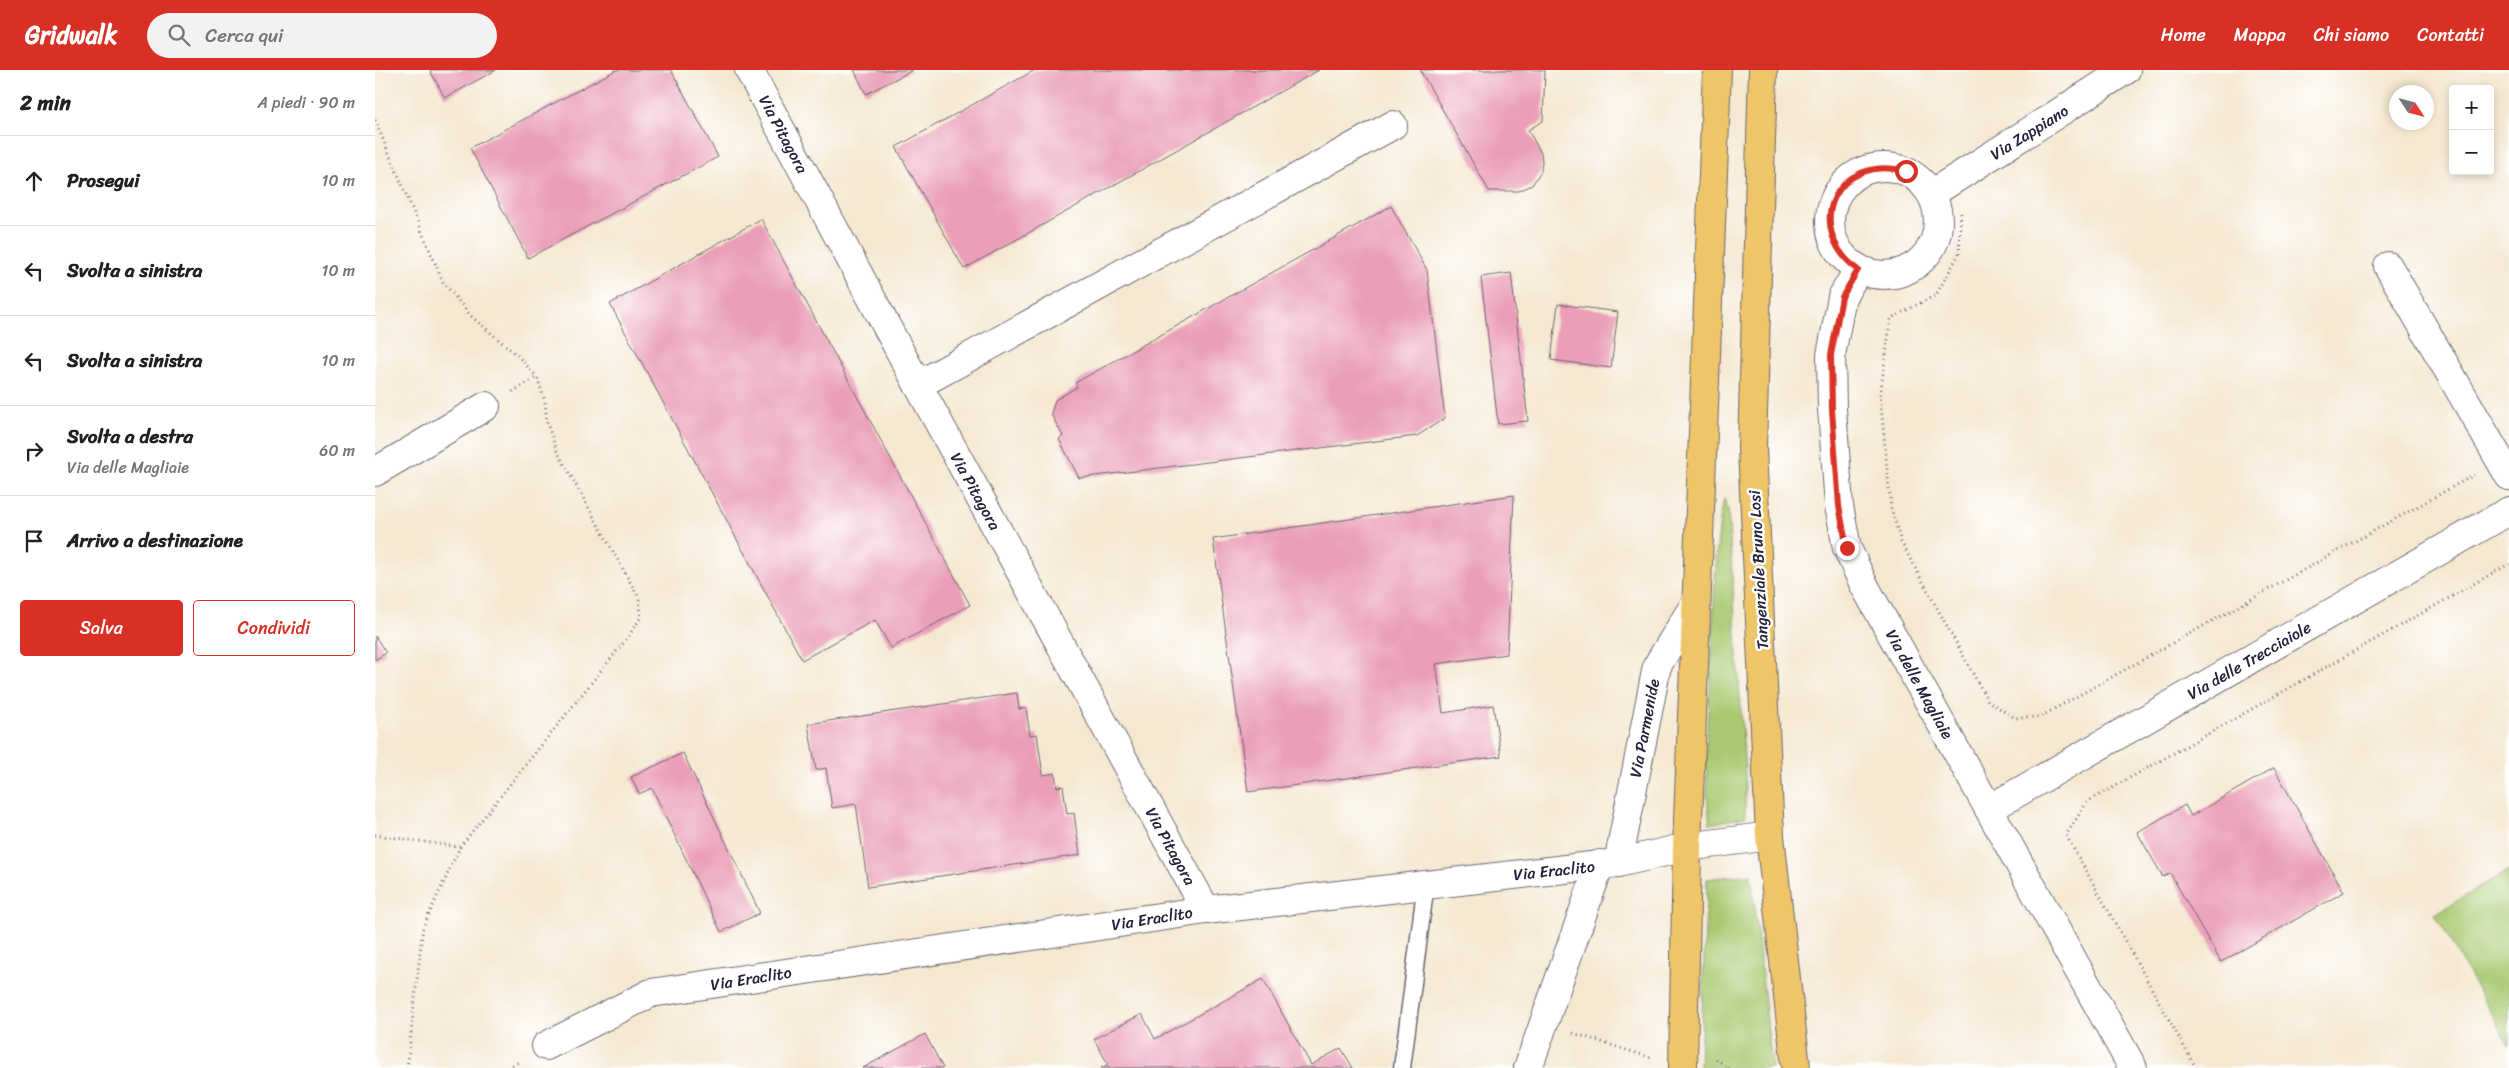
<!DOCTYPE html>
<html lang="it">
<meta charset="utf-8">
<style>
:root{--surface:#fff;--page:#f2f2f2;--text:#202124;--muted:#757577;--line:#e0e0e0;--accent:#d93025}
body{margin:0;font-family:Sriracha,sans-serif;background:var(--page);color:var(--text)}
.controls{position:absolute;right:15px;top:15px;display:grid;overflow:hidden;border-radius:5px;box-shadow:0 2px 8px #0003}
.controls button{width:45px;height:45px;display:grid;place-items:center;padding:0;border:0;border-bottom:1px solid var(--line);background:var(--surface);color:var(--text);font:25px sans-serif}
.compass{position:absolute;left:2014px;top:15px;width:45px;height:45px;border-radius:50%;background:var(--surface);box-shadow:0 2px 8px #0003;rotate:126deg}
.stop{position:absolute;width:15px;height:15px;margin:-11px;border:4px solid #d93025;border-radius:50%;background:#fff}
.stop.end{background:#d93025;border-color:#fff;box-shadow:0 1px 5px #0008}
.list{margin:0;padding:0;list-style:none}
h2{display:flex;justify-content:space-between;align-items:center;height:65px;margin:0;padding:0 20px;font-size:21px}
h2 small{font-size:16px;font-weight:400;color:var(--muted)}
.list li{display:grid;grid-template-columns:32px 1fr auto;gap:15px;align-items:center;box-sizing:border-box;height:90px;padding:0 20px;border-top:1px solid var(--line)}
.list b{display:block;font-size:19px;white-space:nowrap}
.list p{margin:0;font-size:16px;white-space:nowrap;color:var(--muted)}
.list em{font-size:16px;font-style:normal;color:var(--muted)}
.actions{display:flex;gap:10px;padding:15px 20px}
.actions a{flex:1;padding:11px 0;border:1px solid var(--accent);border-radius:5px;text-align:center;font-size:18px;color:var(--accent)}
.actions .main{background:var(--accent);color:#fff}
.icon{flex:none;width:28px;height:28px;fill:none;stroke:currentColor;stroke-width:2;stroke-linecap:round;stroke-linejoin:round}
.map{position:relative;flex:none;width:2134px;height:998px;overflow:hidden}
header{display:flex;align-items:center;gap:30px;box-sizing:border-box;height:70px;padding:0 25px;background:var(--accent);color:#fff}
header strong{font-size:24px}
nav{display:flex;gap:28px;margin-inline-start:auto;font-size:18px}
.search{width:350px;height:45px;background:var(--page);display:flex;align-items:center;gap:12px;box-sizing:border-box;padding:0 18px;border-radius:28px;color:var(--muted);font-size:19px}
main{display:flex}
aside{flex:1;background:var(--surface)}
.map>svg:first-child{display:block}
.green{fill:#a9ca72;stroke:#667656}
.building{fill:#ea9eb7}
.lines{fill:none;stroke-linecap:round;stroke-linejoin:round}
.lane-casing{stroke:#6c6770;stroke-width:19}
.street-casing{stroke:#6c6770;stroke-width:30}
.primary-casing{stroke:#6c6770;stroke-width:30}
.path{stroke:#6c6770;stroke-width:3;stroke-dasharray:1 4;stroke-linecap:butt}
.lane{stroke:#fff;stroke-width:16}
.street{stroke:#fff;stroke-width:28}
.primary{stroke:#eec569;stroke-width:28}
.route{stroke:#d93025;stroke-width:6}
.labels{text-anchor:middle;stroke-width:5;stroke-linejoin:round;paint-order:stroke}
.street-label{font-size:16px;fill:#22223b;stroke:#fff}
</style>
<header>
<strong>Gridwalk</strong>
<div class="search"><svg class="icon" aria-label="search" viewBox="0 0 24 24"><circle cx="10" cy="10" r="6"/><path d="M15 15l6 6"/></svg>Cerca qui</div>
<nav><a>Home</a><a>Mappa</a><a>Chi siamo</a><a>Contatti</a></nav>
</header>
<main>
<aside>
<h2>2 min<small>A piedi · 90 m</small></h2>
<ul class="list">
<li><svg class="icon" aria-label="ahead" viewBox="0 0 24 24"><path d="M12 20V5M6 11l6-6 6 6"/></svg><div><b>Prosegui</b></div><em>10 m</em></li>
<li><svg class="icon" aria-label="left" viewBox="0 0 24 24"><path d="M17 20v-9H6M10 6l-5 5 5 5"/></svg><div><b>Svolta a sinistra</b></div><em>10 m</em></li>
<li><svg class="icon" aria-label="left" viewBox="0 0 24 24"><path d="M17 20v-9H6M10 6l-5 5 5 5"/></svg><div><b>Svolta a sinistra</b></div><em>10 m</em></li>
<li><svg class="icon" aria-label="right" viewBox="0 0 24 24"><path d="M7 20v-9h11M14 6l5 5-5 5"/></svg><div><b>Svolta a destra</b><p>Via delle Magliaie</p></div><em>60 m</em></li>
<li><svg class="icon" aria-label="arrive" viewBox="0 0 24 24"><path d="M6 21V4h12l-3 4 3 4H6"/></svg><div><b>Arrivo a destinazione</b></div></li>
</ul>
<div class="actions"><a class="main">Salva</a><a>Condividi</a></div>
</aside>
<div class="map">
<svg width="2134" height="998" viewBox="0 0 2134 998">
<rect width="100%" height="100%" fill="#fff"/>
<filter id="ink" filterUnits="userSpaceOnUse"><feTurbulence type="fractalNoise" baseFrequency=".02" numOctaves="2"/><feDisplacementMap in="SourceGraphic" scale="10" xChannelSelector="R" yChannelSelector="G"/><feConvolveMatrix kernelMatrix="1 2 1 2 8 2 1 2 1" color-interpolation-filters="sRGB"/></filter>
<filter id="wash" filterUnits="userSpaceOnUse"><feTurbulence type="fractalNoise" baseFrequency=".0096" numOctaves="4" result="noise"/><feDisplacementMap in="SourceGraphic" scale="20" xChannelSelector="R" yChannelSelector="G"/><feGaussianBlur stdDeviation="1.12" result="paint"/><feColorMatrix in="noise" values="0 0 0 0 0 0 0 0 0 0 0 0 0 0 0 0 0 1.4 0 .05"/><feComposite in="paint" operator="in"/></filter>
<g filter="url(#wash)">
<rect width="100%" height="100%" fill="#f5e8d1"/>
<g class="green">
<path d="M1349,428L1353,440L1370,704V747L1335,754C1327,697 1334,636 1337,579C1340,529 1339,477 1349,428Z"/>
<polygon points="2134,800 2134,975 2060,844"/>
<polygon points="1376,804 1397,998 1325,998 1332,809"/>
</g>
<g id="blocks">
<g class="building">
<polygon points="55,0 121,0 70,28"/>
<polygon points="241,0 296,0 343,87 153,188 95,78"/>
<polygon points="479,0 538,0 491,24"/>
<polygon points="660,0 944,0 589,199 521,77"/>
<polygon points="1045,0 1170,0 1168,51 1153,60 1166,83 1167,91 1166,101 1157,115 1144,121 1114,121"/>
<polygon points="1016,136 1052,200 1070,348 1042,366 704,408 684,369 688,366 676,344 680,330 702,317 700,313"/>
<polygon points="386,149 595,535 516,578 500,550 427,590 235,234"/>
<polygon points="1136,203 1153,351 1123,354 1106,207"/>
<polygon points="1183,234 1243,242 1236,298 1176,290"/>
<polygon points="1139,425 1132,584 1061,594 1068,643 1118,635 1126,686 873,722 838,469"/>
<polygon points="0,566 11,583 0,590"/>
<polygon points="642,623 644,639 651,638 655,665 662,664 668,705 680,703 682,717 688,716 692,744 699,743 705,785 493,817 481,734 457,738 451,698 441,700 433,654"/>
<polygon points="308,683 385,843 346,862 277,718 264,724 256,707"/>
<polygon points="1899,698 1969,822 1846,892 1795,803 1788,807 1762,762 1810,735 1816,746"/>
<polygon points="888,909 936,995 966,978 978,998 726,998 733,994 719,969 767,944 780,969"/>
<polygon points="550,964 568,998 488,998"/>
</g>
</g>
</g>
<g filter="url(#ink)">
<use href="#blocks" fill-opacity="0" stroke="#6c6770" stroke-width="1"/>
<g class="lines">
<defs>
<polyline id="lane" points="1027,998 1051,813"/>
<g id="street">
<polyline points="374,0 543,315 831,840"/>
<circle cx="1509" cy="151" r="54"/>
<polyline points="1556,124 1751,0"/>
<polyline points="2013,196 2134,406"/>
<polyline points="1483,200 1467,227 1456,285 1457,339 1464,436 1472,478 1489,515 1758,998"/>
<polyline points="543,315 1018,55"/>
<polyline points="0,402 111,336"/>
<polyline points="1614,739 2134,441"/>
<polyline points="1243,793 1282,596 1321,532"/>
<polyline points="171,976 276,923 831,840 1243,793 1312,777 1395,766"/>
<polyline points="1153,998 1225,794"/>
</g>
<g id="primary">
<polyline points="1388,0 1377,378 1395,766 1421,998"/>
<polyline points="1308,998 1312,777 1342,0"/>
</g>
</defs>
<use href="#lane" class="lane-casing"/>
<use href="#street" class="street-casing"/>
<use href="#primary" class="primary-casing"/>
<g class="path">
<polyline points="0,50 68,212 96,246 143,286 162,307"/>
<polyline points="1586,143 1584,184 1561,225 1516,248 1505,325 1516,438 1526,472 1613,631 1640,648 1665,647 2099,405"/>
<polyline points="0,765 85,777"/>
<polyline points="1198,963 1277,988"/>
<polyline points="1341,989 1354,998"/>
<polyline points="32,998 48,857 85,777 253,567 266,547 264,528 182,381 172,353 170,331 162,307 137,322"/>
<polyline points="133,998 146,991"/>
<polyline points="1821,998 1691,765 1712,732 2134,494"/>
</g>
<use href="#lane" class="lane"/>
<use href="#street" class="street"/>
<use href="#primary" class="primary"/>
</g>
</g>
<g class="lines" filter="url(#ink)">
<path class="route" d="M1472,478L1464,436L1457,340L1456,285L1467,227L1483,200C1426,156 1462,83 1531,101"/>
</g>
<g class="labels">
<g class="street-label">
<text transform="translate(1654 62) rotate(-32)" y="6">Via Zappiano</text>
<text transform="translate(409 64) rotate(62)" y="6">Via Pitagora</text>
<text transform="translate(601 421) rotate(61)" y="6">Via Pitagora</text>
<text transform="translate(1383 500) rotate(-93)" y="6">Tangenziale Bruno Losi</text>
<text transform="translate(1874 590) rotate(-30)" y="6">Via delle Trecciaiole</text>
<text transform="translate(1545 614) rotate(61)" y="6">Via delle Magliaie</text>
<text transform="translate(1269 658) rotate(-79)" y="6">Via Parmenide</text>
<text transform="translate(796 776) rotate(61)" y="6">Via Pitagora</text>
<text transform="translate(1179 800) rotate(-6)" y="6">Via Eraclito</text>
<text transform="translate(777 848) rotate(-9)" y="6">Via Eraclito</text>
<text transform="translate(376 908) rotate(-9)" y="6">Via Eraclito</text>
</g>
</g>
</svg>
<div class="controls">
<button>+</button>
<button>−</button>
</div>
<svg class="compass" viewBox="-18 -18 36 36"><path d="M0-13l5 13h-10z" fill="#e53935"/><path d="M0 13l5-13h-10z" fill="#757577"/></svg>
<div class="stop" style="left:1531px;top:101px"></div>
<div class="stop end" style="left:1472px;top:478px"></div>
</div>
</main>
